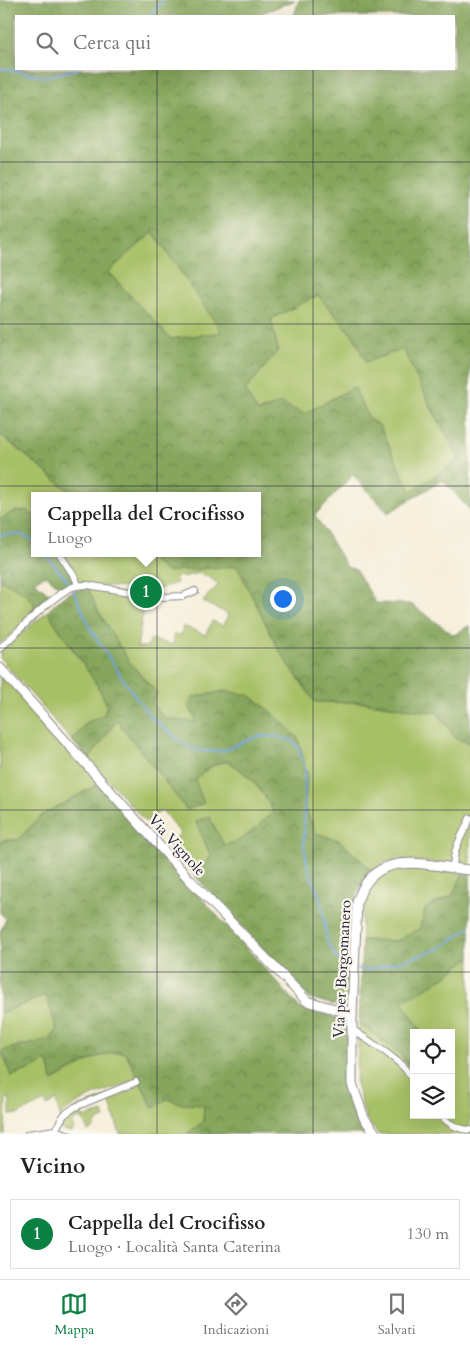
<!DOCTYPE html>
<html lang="it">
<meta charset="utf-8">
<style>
:root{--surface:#fff;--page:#f2f2f2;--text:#222;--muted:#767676;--line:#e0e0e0;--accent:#0b8043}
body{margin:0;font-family:Cardo,serif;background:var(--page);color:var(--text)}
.controls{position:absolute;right:15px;bottom:15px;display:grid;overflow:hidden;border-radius:0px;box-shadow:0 5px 20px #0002}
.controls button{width:45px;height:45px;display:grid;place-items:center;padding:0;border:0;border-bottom:1px solid var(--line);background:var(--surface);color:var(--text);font:25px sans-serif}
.you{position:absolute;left:282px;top:598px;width:18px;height:18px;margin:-12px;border:4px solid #fff;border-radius:50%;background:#1a73e8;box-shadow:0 0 0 8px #1a73e833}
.badge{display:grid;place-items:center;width:32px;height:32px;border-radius:50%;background:var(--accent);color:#fff;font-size:16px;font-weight:700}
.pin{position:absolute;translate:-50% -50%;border:2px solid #fff;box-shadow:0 1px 5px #0006}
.popup{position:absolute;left:31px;top:492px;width:230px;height:65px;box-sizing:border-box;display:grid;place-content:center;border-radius:0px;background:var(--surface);filter:drop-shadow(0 1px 4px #0005);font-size:16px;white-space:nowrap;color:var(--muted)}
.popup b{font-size:19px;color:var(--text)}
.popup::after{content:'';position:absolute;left:50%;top:100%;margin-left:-10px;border:10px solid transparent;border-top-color:var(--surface)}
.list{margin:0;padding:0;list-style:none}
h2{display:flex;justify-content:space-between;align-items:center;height:65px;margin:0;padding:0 20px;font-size:21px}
h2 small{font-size:16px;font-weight:400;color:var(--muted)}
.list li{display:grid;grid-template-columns:32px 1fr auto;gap:15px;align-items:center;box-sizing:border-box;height:70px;margin:0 10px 10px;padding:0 10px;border:1px solid var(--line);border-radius:0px}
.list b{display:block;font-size:19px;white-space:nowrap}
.list p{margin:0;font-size:16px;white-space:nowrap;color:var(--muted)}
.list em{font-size:16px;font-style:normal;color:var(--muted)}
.icon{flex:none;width:28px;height:28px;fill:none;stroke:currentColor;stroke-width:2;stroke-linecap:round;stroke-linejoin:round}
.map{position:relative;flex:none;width:470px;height:1134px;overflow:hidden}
.search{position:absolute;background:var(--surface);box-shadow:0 5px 20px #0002;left:15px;right:15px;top:15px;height:55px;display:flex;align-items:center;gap:12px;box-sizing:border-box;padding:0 18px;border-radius:0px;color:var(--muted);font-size:19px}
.sheet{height:145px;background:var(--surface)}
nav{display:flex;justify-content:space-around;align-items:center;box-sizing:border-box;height:70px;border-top:1px solid var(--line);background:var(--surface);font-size:14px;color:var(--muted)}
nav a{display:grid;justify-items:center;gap:2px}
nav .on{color:var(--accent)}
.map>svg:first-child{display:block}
.green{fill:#a7c066;stroke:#647150}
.forest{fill:url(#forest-crowns);stroke:#54644b;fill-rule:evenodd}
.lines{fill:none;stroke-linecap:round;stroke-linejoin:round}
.stream{stroke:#6fa2db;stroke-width:2}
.street-casing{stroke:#8b8889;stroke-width:8}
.secondary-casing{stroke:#8b8889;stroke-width:11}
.street{stroke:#fff;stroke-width:6}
.secondary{stroke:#fff;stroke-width:9}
.grid{fill:none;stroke:#22223b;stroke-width:1;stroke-opacity:0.55}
.labels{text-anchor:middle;stroke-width:4.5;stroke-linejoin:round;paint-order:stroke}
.street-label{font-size:15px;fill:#22223b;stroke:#fbf7ec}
</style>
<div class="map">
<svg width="470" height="1134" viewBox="0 0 470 1134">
<defs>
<pattern id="forest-crowns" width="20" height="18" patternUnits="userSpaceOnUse" patternTransform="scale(1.25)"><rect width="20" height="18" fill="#85a65b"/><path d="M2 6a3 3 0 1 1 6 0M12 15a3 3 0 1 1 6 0" fill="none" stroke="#6c874c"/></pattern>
</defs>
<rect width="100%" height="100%" fill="#fbf7ec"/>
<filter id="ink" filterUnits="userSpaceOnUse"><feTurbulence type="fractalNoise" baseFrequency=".02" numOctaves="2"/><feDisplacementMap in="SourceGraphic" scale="10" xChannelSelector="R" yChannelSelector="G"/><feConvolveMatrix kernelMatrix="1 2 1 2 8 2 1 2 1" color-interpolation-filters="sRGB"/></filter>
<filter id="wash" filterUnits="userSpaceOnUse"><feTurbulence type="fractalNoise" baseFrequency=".0096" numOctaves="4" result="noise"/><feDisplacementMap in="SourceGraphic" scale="20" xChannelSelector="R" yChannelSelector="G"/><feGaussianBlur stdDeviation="1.12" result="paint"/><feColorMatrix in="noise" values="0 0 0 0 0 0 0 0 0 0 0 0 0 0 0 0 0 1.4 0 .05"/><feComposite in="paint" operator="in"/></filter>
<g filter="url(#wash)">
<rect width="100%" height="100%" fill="#f4edd7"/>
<g class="green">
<polygon points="153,232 223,332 171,339 108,272"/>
<polygon points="318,295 354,337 366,362 403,349 432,409 460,459 411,492 379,425 370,421 354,387 304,414 281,403 258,412 245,391 278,350 270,319"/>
<polygon points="0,434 75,496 35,496 35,517 26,510 13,512 0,520"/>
<path d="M58,553H144L166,571L237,566L279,650L315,702H363L438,713L456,739L470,743V867L399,859L385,862L370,872L368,867L340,841L316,833L305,808L307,773L298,738L272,712L249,695L196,722L166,719L152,704L157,693L129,662L97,609L88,588L133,595L132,604L143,613L137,647H147L151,639L173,645L174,634L181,635L183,626L206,635L212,621L224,626L228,614L203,602L210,593L219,585C205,573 200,570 182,578L180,575L175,578L177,583L158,589L156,596L129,588L71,584L73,578Z"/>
<path d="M0,579L23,592L35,603C31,620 12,633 0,644Z"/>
<path d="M48,611C65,643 92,670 107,705L104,715L86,723L72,741L0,658L1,651Z"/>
<polygon points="0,674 102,782 42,815 18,840 3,840 0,843"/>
<path d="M118,719L122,727L187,810C195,780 196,769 228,761C250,776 261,788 273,811C260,824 244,843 225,845L196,822L212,856L195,876L167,844L181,834L162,810L146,822L89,759Z"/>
<path d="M404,867L463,873L453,895L426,908L420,928L397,941L362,940C362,924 360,897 369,883C377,872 393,870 404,867Z"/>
<polygon points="470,957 470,1134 378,1134 366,1119 356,1084 359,1023 401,1055 414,1073 414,1115 451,1115 451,1098 456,1091 451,1082 451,1033 423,1033 402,1002 445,977"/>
<path d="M47,994L57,1030L50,1040L16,1047L2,1051L11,1076L34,1068L48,1060L53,1081C72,1071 105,1048 126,1053L153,1108L167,1099L183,1104H204L203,1122L187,1134H120L109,1100L81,1110L84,1118L103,1112L105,1118L97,1121L94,1128L88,1131L81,1117L72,1122L75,1127L72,1132L58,1129L67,1117L77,1108L137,1085L135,1081C113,1089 75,1099 60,1117L56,1100L47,1106L45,1101L18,1114L10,1115V1098H6L5,1134H0V1014Z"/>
</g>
<g class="forest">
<path d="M0,0H296L254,16H16V69H454V16H294L299,0H470V510L443,480L388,513L353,475L315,515L347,567L356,570L376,603L411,604L454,635L470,625V743L456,739L438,713L363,702H315L279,650L237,566L166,572L144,553H257V496H75L0,434ZM153,232L222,332L171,339L108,272ZM318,295L354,337L366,362L403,349L432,409L460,459L411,492L379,425L370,420L354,387L304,414L281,403L258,412L245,391L278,350L271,319Z"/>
<polygon points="26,510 35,517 35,553 58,553 73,578 71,584 62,589 46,575 34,581 52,596 28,616 34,608 34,603 23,592 0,579 0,520 13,512"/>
<path d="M88,588L97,609L129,662L157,693L152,704L166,719L196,722L189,705L193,697L225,691L249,695L272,712L298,738L307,773L305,808L316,833L340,841L368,867L370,872L357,893L353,1000L341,1007L309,998L195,876L211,856L196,822L209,816L224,845C244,843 260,824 273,811C261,787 250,776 228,761L212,765L195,780L204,803L187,810L122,727L118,719L89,759L72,741L86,723L104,715L107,705C92,670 65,643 48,611C59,599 71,589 88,588Z"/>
<path d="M102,782L188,883L301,1009L325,1014L347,1022L346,1084L359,1121L369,1134H187L203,1122L204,1105L183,1104L167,1099L153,1108L126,1053C105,1048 71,1071 52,1081L48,1060L34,1068L11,1076L2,1051L16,1047L50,1040L57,1030L46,995L0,1014V932L6,919L0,913V843L3,840H18L42,815Z"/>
<polygon points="463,873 470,874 470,957 445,977 402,1002 423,1033 414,1033 414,1073 401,1055 359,1023 362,940 397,941 420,928 426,908 453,895"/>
</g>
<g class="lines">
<g class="stream">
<polyline points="148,16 164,0"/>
<polyline points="0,68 45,77 78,69"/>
<path d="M0,535C13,533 26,533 35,543"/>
<polyline points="44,553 71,585 92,632 129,688 150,716 177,739 189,747 201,751 222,751 259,736 279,737 293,741 299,749 305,767 304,845 309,871 319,895 323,911 327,941 337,959 347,966 352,967"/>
<polyline points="357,968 368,970 415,957 440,948 470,928"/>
</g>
</g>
</g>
<g filter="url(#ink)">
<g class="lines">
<defs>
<g id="street">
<polyline points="59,553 76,579 78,586"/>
<path d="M0,648C16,634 57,590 76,586C79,585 84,585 87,585L161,597L183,596L195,591"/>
<path d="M453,868C454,845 461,839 470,818"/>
<path d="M352,1029C375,1046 396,1056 414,1079"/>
<path d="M440,1115C449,1124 457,1129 470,1130"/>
<polyline points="55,1130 64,1115 75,1107 136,1082"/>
<polyline points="28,1134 55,1130 67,1134"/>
</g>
<g id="secondary">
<polyline points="0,668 189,879 307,1001 352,1014"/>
<path d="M376,1134L364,1118L352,1084V1014L357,902C374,846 426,866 470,870"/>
</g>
</defs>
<use href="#street" class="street-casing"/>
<use href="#secondary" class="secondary-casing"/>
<use href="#street" class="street"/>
<use href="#secondary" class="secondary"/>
</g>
</g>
<path class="grid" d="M157,0V16M313,0V16M157,69V1134M313,69V1134M0,162H470M0,324H470M0,486H470M0,648H470M0,810H470M0,972H470"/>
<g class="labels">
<g class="street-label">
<text transform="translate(177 845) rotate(48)" y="5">Via Vignole</text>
<text transform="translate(342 969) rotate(-87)" y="5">Via per Borgomanero</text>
</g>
</g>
</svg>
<div class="controls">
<button><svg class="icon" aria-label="locate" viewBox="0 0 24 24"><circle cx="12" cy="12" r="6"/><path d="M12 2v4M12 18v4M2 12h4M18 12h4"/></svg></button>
<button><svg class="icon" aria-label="layers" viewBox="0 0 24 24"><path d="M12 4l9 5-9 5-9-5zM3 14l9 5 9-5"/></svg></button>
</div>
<div class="you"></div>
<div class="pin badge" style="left:146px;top:592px">1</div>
<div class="popup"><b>Cappella del Crocifisso</b>Luogo</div>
<div class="search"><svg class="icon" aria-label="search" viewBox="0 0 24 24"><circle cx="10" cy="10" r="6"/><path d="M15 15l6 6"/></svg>Cerca qui</div>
</div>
<section class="sheet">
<h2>Vicino<small></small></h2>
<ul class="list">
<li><span class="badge">1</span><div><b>Cappella del Crocifisso</b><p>Luogo · Località Santa Caterina</p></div><em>130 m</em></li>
</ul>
</section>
<nav>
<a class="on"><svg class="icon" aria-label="map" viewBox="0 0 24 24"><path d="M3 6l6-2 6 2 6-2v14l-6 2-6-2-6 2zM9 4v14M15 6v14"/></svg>Mappa</a>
<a><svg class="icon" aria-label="directions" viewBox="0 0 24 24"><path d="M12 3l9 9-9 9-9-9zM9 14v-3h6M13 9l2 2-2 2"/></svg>Indicazioni</a>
<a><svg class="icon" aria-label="saved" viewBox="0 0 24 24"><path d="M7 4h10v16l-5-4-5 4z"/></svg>Salvati</a>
</nav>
